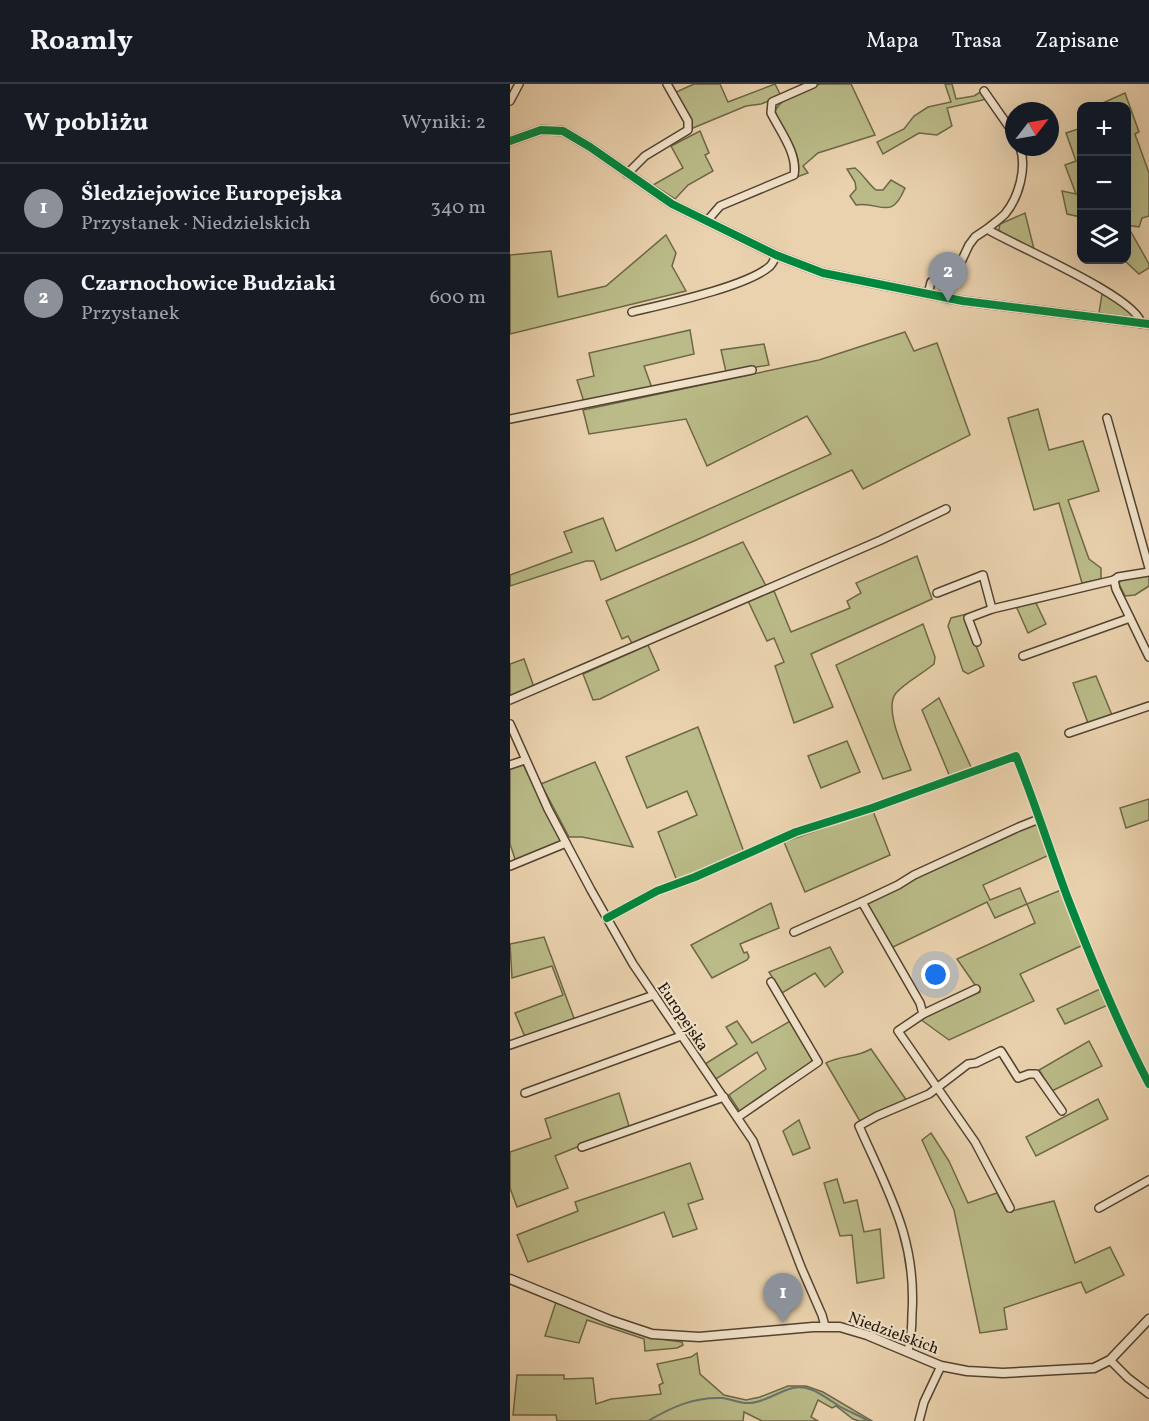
<!DOCTYPE html>
<html lang="pl">
<meta charset="utf-8">
<style>
:root{--surface:#171b24;--page:#242831;--text:#f1f3f6;--muted:#9ea1a6;--line:#363941;--accent:#8c9099}
body{margin:0;font-family:Vollkorn,serif;background:var(--page);color:var(--text)}
.controls{position:absolute;right:18px;top:18px;display:grid;overflow:hidden;border-radius:12px;box-shadow:0 6px 24px #0002}
.controls button{width:54px;height:54px;display:grid;place-items:center;padding:0;border:0;border-bottom:2px solid var(--line);background:var(--surface);color:var(--text);font:30px sans-serif}
.compass{position:absolute;left:495px;top:18px;width:54px;height:54px;border-radius:50%;background:var(--surface);box-shadow:0 6px 24px #0002;rotate:59deg}
.you{position:absolute;left:426px;top:891px;width:21px;height:21px;margin:-15px;border:4px solid #fff;border-radius:50%;background:#1a73e8;box-shadow:0 0 0 9px #1a73e833}
.badge{display:grid;place-items:center;width:39px;height:39px;border-radius:50%;background:var(--accent);color:#fff;font-size:20px;font-weight:700}
.pin{position:absolute;translate:-50% -50px;filter:drop-shadow(0 2px 3px #0008)}
.pin::after{content:'';position:absolute;top:32px;width:21px;height:18px;background:inherit;clip-path:polygon(0 0,100% 0,50% 100%)}
.list{margin:0;padding:0;list-style:none}
h2{display:flex;justify-content:space-between;align-items:center;height:78px;margin:0;padding:0 24px;font-size:26px}
h2 small{font-size:20px;font-weight:400;color:var(--muted)}
.list li{display:grid;grid-template-columns:39px 1fr auto;gap:18px;align-items:center;box-sizing:border-box;height:90px;padding:0 24px;border-top:2px solid var(--line)}
.list b{display:block;font-size:22px;white-space:nowrap}
.list p{margin:0;font-size:20px;white-space:nowrap;color:var(--muted)}
.list em{font-size:20px;font-style:normal;color:var(--muted)}
.icon{flex:none;width:33px;height:33px;fill:none;stroke:currentColor;stroke-width:2;stroke-linecap:round;stroke-linejoin:round}
.map{position:relative;flex:none;width:639px;height:1337px;overflow:hidden}
header{display:flex;align-items:center;gap:36px;box-sizing:border-box;height:84px;padding:0 30px;background:var(--surface);border-bottom:2px solid var(--line)}
header strong{font-size:28px}
nav{display:flex;gap:33px;margin-inline-start:auto;font-size:21px}
main{display:flex}
aside{flex:1;background:var(--surface)}
.map>svg:first-child{display:block}
.green{fill:#babb88;stroke:#6d6747;stroke-width:1.5}
.lines{fill:none;stroke-linecap:round;stroke-linejoin:round}
.stream{stroke:#6c7470;stroke-width:2}
.minor-casing{stroke:#524330;stroke-width:10}
.tertiary-casing{stroke:#524330;stroke-width:11}
.minor{stroke:#f1e2ca;stroke-width:7}
.tertiary{stroke:#f1e2ca;stroke-width:8}
.cycleway-casing{stroke:#f1e2ca;stroke-width:11}
.cycleway{stroke:#00873e;stroke-width:8}
.labels{text-anchor:middle;stroke-width:4.5;stroke-linejoin:round;paint-order:stroke}
.street-label{font-size:16px;fill:#201306;stroke:#f1e2ca}
</style>
<header>
<strong>Roamly</strong>
<nav><a>Mapa</a><a>Trasa</a><a>Zapisane</a></nav>
</header>
<main>
<aside>
<h2>W pobliżu<small>Wyniki: 2</small></h2>
<ul class="list">
<li><span class="badge">1</span><div><b>Śledziejowice Europejska</b><p>Przystanek · Niedzielskich</p></div><em>340 m</em></li>
<li><span class="badge">2</span><div><b>Czarnochowice Budziaki</b><p>Przystanek</p></div><em>600 m</em></li>
</ul>
</aside>
<div class="map">
<svg width="639" height="1337" viewBox="0 0 639 1337">
<rect width="100%" height="100%" fill="#ead2ae"/>
<filter id="stains"><feTurbulence type="fractalNoise" baseFrequency=".00333" numOctaves="4"/><feColorMatrix values="0 0 0 0 .2 0 0 0 0 .09 0 0 0 0 .02 0 0 0 .5 -.17"/></filter>
<radialGradient id="worn" r=".72"><stop offset=".6" stop-color="#630" stop-opacity="0"/><stop offset="1" stop-color="#630" stop-opacity=".3"/></radialGradient>
<g class="green">
<polygon points="184,0 210,0 218,18 265,0 271,12 251,20 236,22 183,44 164,9"/>
<path d="M310,0H341L365,51L308,69L293,82L298,89L287,93C295,70 272,48 265,27C272,12 295,6 310,0Z"/>
<polygon points="435,0 442,0 446,15 464,12 472,7 477,15 437,24 442,42 427,51 409,49 373,70 367,58 394,45 404,32 418,23 441,18"/>
<polygon points="615,9 629,48 625,50 626,53 639,89 639,132 632,134 629,143 617,141 616,22 586,22"/>
<polygon points="571,44 572,44 571,133 557,130 552,107 566,110 555,81 566,77 556,49"/>
<polygon points="190,47 199,69 195,71 203,87 178,101 165,115 143,101 173,84 161,62"/>
<path d="M345,84C354,91 358,100 366,106H373L381,96L395,104C381,138 370,117 346,121L340,112L346,105L345,98L337,85Z"/>
<polygon points="515,129 524,165 492,151 489,145 490,140"/>
<polygon points="617,148 621,148 639,180 639,184 629,190 614,176 616,176"/>
<polygon points="156,151 166,169 162,182 176,207 0,250 0,171 41,167 48,213 96,202"/>
<polygon points="592,210 613,220 625,231 625,235 589,229"/>
<polygon points="180,246 184,270 134,282 142,304 74,318 67,296 84,292 79,269"/>
<polygon points="395,248 404,267 427,259 460,351 353,405 342,386 184,457 91,496 84,477 76,477 0,502 0,491 62,468 54,448 93,434 106,467 321,370 297,332 197,382 176,335 79,350 73,326 309,276"/>
<polygon points="254,260 259,281 216,288 211,266"/>
<polygon points="528,325 539,366 573,357 589,407 558,416 579,475 591,484 591,495 572,499 549,419 524,426 498,334"/>
<polygon points="233,458 256,502 123,561 118,552 112,555 96,517"/>
<polygon points="407,472 422,515 301,570 323,623 284,639 265,582 274,578 264,554 257,557 238,517 264,507 281,548 340,524 337,517 351,509 346,499"/>
<polygon points="639,490 639,502 625,511 615,512 609,500 611,495"/>
<polygon points="525,517 536,540 518,549 506,522"/>
<polygon points="457,530 457,539 474,582 458,590 453,587 438,542 441,534"/>
<path d="M413,540L425,573L424,580C412,590 396,598 386,609C373,625 395,668 401,686L373,695L326,581Z"/>
<polygon points="138,561 149,586 90,615 83,616 73,590"/>
<polygon points="14,575 24,603 0,613 0,580"/>
<polygon points="586,592 602,631 578,639 563,599"/>
<polygon points="429,614 462,685 440,693 412,626"/>
<polygon points="188,643 234,768 167,797 148,748 187,731 177,707 137,724 116,673"/>
<polygon points="337,657 350,688 311,704 298,672"/>
<polygon points="85,678 123,763 72,753 59,753 31,700"/>
<polygon points="13,680 51,758 6,778 0,760 0,684"/>
<polygon points="639,715 639,736 616,744 610,724"/>
<polygon points="363,727 380,771 295,808 274,758"/>
<polygon points="524,740 530,745 539,771 473,801 480,816 510,804 517,820 551,806 573,861 510,890 524,917 439,956 410,935 470,908 447,875 525,839 517,820 485,834 477,818 381,864 357,820 391,803 402,794"/>
<polygon points="261,819 269,844 230,860 234,869 237,868 239,873 237,876 202,894 181,861"/>
<polygon points="34,853 65,937 15,953 5,929 53,911 42,882 2,894 0,860"/>
<polygon points="320,863 333,888 315,903 305,889 272,909 259,888"/>
<polygon points="590,905 598,921 555,940 547,925"/>
<polygon points="282,936 303,975 301,978 230,1028 219,1011 256,985 247,968 206,995 195,980 227,960 216,943 227,937 242,959"/>
<polygon points="579,957 592,982 542,1007 529,986"/>
<path d="M361,965L397,1017L351,1039L316,979C331,971 346,974 361,965Z"/>
<polygon points="109,1009 119,1042 45,1072 58,1104 7,1123 0,1104 0,1068 41,1054 35,1035"/>
<polygon points="588,1015 598,1035 526,1072 516,1053"/>
<polygon points="289,1036 300,1064 283,1071 273,1047"/>
<polygon points="421,1049 439,1077 458,1119 487,1109 497,1128 544,1117 565,1179 600,1163 614,1191 576,1209 571,1198 494,1224 497,1245 470,1249 444,1126 412,1056"/>
<polygon points="180,1079 193,1115 178,1120 187,1145 163,1153 154,1128 18,1178 7,1151 68,1127 65,1118"/>
<polygon points="327,1095 334,1119 347,1116 354,1148 370,1145 374,1194 347,1199 342,1151 330,1152 314,1099"/>
<path d="M46,1218C87,1234 128,1254 172,1258L173,1261L167,1264L135,1267L134,1255L77,1236L69,1259L35,1252Z"/>
<polygon points="187,1269 190,1290 214,1311 236,1316 250,1313 278,1302 296,1302 313,1308 362,1337 349,1337 343,1335 326,1322 322,1324 308,1316 301,1333 308,1337 252,1337 234,1328 233,1337 47,1337 46,1331 3,1331 7,1291 54,1291 54,1295 83,1294 86,1320 101,1315 151,1310 149,1301 153,1299 147,1280 181,1273"/>
</g>
<g class="lines">
<path class="stream" d="M138,1337C162,1323 184,1313 212,1314C221,1315 231,1320 239,1319C253,1319 266,1309 279,1305C299,1298 314,1313 329,1322C339,1328 349,1331 358,1337"/>
<defs>
<g id="minor">
<polyline points="474,7 504,50"/>
<polyline points="0,17 9,0"/>
<polyline points="117,90 135,72 178,46 178,37 157,0"/>
<path d="M197,137L210,122L284,91C288,70 270,47 261,29L262,18L303,0"/>
<path d="M477,145C483,140 490,135 495,130C509,113 517,84 510,63"/>
<path d="M418,210L421,198L440,188L451,178L459,161L465,153L477,145C501,160 631,215 631,240"/>
<path d="M122,228C155,220 235,203 259,183C263,180 264,176 266,171"/>
<polyline points="597,334 639,484"/>
<polyline points="0,335 242,286"/>
<polyline points="639,488 608,493 604,496 606,505 639,573"/>
<polyline points="427,509 473,491 482,525"/>
<polyline points="467,558 458,534 482,525 604,496"/>
<polyline points="513,572 620,534"/>
<polyline points="0,616 371,456 436,425"/>
<polyline points="0,640 38,725 81,806 123,880 243,1057 291,1183 312,1231 315,1242"/>
<polyline points="559,649 639,622"/>
<polyline points="0,681 15,676"/>
<polyline points="0,782 56,759"/>
<polyline points="352,818 388,801 404,791 509,743 529,735"/>
<path d="M97,834L147,807L185,793L286,748L362,724L506,672C525,719 540,767 558,815C582,877 608,941 639,1000"/>
<polyline points="284,848 352,818 410,919 413,930 388,947 465,1058 500,1124"/>
<polyline points="413,930 466,905"/>
<polyline points="0,961 144,911"/>
<polyline points="15,1009 171,952"/>
<polyline points="228,1033 308,978 261,898"/>
<polyline points="72,1063 214,1013"/>
<polyline points="589,1124 639,1096"/>
<path d="M398,1267C401,1255 402,1243 402,1230C407,1155 378,1108 349,1042L367,1032L419,1010L458,980L466,979L491,967L508,994L519,990H526L552,1027"/>
<polyline points="600,1276 618,1294 639,1310"/>
<polyline points="409,1337 414,1318 431,1282"/>
</g>
<g id="tertiary">
<polyline points="0,57 31,46 53,47 80,63 162,120 266,171 313,189 453,217 639,240"/>
<polyline points="0,1195 100,1236 142,1250 189,1253 303,1243 330,1243 357,1251 431,1282 457,1287 493,1289 584,1284 600,1276 639,1235"/>
</g>
</defs>
<use href="#minor" class="minor-casing"/>
<use href="#tertiary" class="tertiary-casing"/>
<use href="#minor" class="minor"/>
<use href="#tertiary" class="tertiary"/>
<defs>
<g id="cycleway">
<polyline points="0,57 31,46 53,47 80,63 162,120 266,171 313,189 453,217 639,240"/>
<path d="M97,834L147,807L185,793L286,748L362,724L506,672C525,719 540,767 558,815C582,877 608,941 639,1000"/>
</g>
</defs>
<use href="#cycleway" class="cycleway-casing"/>
<use href="#cycleway" class="cycleway"/>
</g>
<g class="labels">
<g class="street-label">
<text transform="translate(174 932) rotate(56)" y="6">Europejska</text>
<text transform="translate(384 1248) rotate(20)" y="6">Niedzielskich</text>
</g>
</g>
<rect width="100%" height="100%" filter="url(#stains)"/>
<rect width="100%" height="100%" fill="url(#worn)"/>
</svg>
<div class="controls">
<button>+</button>
<button>−</button>
<button><svg class="icon" aria-label="layers" viewBox="0 0 24 24"><path d="M12 4l9 5-9 5-9-5zM3 14l9 5 9-5"/></svg></button>
</div>
<svg class="compass" viewBox="-18 -18 36 36"><path d="M0-13l5 13h-10z" fill="#e53935"/><path d="M0 13l5-13h-10z" fill="#9ea1a6"/></svg>
<div class="you"></div>
<div class="pin badge" style="left:273px;top:1239px">1</div>
<div class="pin badge" style="left:438px;top:218px">2</div>
</div>
</main>
